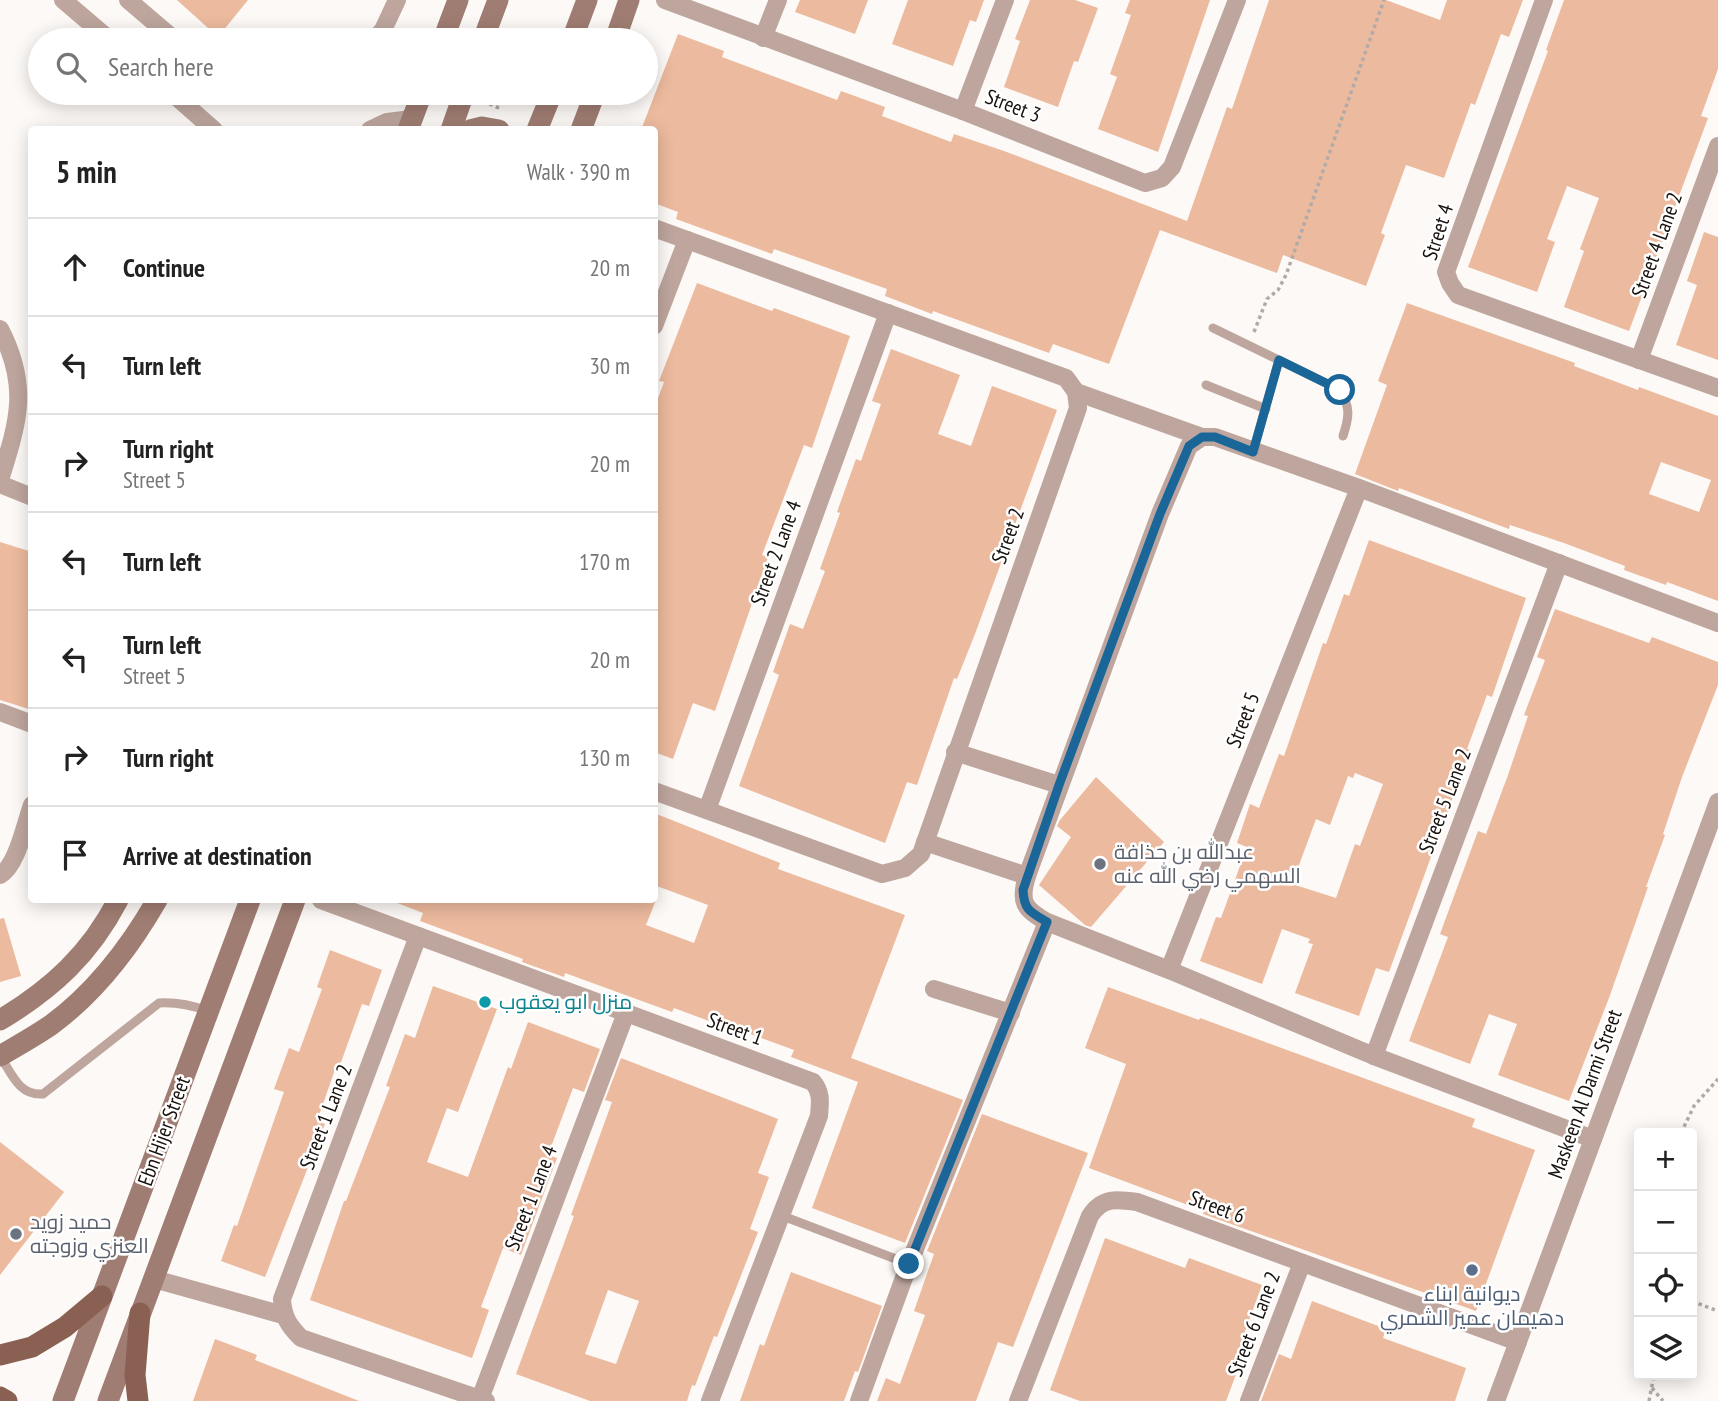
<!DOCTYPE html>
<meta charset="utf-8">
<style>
:root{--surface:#fff;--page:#f2f2f2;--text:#222;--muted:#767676;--line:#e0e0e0}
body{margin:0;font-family:"PT Sans Narrow",Cairo,sans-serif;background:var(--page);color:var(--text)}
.controls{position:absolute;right:21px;bottom:21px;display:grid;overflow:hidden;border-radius:7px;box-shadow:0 4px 18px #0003}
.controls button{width:63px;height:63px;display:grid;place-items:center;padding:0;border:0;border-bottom:2px solid var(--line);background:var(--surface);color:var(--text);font:35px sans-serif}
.stop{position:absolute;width:21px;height:21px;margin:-16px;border:5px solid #1a6699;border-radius:50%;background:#fff}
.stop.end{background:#1a6699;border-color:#fff;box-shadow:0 2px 7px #0008}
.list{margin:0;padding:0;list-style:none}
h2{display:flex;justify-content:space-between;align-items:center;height:91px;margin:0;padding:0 28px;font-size:30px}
h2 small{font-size:23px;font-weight:400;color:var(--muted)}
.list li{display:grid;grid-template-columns:46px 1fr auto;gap:21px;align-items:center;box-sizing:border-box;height:98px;padding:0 28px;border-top:2px solid var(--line)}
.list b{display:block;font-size:26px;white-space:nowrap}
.list p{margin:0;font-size:23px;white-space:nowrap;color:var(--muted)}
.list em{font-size:23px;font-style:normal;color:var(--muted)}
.icon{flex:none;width:38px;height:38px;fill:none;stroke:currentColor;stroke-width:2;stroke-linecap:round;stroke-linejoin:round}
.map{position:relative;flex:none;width:1718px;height:1401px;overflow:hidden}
.search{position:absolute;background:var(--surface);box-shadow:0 4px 18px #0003;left:28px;top:28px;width:630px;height:77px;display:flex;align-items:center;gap:18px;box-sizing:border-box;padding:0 24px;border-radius:38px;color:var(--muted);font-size:26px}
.panel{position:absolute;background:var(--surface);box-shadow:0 4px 18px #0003;left:28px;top:126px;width:630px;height:777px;border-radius:7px}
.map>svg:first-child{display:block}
.building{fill:#ecba9e;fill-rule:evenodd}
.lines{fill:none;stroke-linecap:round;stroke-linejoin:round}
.path{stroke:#b0aba8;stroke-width:3.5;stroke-dasharray:3.5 3.5;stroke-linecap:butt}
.lane{stroke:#bea69e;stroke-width:9}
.street{stroke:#bea69e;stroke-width:18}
.secondary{stroke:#a07d72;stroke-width:21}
.primary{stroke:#8a6053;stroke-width:21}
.route{stroke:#1a6699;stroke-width:9}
.worship-dot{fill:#6b7280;stroke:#fff;stroke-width:2.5}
.culture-dot{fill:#0f9aa8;stroke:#fff;stroke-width:2.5}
.service-dot{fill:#5c6f8a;stroke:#fff;stroke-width:2.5}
.labels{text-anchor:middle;stroke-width:5;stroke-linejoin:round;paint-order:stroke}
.street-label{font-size:21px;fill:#17100c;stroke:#fff}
.worship-label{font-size:21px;fill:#5b616d;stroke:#fff;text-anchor:start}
.culture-label{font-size:21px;fill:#0d838f;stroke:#fff;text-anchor:start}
.service-label{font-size:21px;fill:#4e5e75;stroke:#fff}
</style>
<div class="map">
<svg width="1718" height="1401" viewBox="0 0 1718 1401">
<rect width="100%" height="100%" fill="#fdf9f6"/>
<g class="building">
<polygon points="177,0 248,0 218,37"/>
<polygon points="800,0 868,0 855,34 795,12"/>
<polygon points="908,0 984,0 976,22 970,20 953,66 892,44"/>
<polygon points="1030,0 1075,0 1098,8 1078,62 1074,61 1058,107 1004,87 1020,41 1015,39"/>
<polygon points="1130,0 1210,0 1158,152 1098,129 1117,77 1110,74 1131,15 1125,13"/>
<polygon points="1269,0 1386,0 1440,20 1447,0 1523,0 1509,37 1501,34 1475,105 1471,103 1444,178 1406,165 1381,233 1385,235 1366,286 1283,255 1277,273 1160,230 1109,364 1053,344 1049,353 933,311 932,314 885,296 887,289 774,249 772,254 676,219 678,212 654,203 654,130 641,130 678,34 724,51 722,57 837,100 841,91 885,107 882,116 951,142 954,134 1004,151 1187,221 1227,107 1232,109"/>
<polygon points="1564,0 1718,0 1718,69 1701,116 1708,118 1629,331 1564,307 1584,251 1580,249 1599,198 1567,186 1547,239 1555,242 1537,292 1468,267 1548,51 1546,50"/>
<polygon points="1704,232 1718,237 1718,360 1676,345 1697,285 1687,281"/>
<polygon points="697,283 772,311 774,308 850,336 812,448 804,445 762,555 768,557 715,711 693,703 673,759 654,752 654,409 664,382 659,381"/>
<path d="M1407,303L1575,363L1574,366L1638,390L1639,387L1718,416V601L1667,582L1666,585L1624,570L1625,566L1564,543L1510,525L1509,529L1399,488L1398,491L1355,474L1387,385L1378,381ZM1661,462L1711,480L1699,512L1649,494Z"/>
<polygon points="891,349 960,375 938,434 971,446 992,386 1057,410 975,634 957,679 954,678 917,785 907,782 885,843 739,786 779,675 773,672 790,624 803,629 825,571 820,569 840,513 837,512 856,459 861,461 881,404 872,401"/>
<path d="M1369,540L1526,598L1492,697L1487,695L1467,749L1470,750L1389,972L1376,968L1359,1016L1295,993L1313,944L1308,943L1310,939L1282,929L1262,984L1200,961L1216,917L1221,918L1247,847L1237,843L1250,804L1259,808L1279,754L1284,756L1323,643L1326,644L1344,594L1349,596ZM1355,773L1383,784L1360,846L1355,844L1336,898L1292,884L1316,819L1330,825L1348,776L1353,778Z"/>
<polygon points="0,542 32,552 32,710 0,700"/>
<polygon points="1555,609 1649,643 1652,637 1718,662 1718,685 1682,777 1663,834 1665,835 1646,887 1648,887 1609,998 1569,1101 1498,1075 1517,1024 1489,1014 1470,1064 1409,1041 1448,937 1440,934 1478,831 1486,834 1508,775 1528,716 1524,715 1545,660 1537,657"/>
<polygon points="1096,777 1164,842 1091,927 1085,925 1039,885 1071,837 1057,826 1060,820"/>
<polygon points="654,813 780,863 778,869 905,915 851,1058 963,1100 905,1243 812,1208 858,1082 791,1057 794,1050 726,1025 725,1027 674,1008 672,1012 565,973 564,977 522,962 523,959 420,921 423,913 392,901 656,900 646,925 694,943 708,905 654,885"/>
<polygon points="4,918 21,976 0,982 0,919"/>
<polygon points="330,950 382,970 369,1006 362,1004 340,1065 337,1064 317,1121 325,1124 265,1277 221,1261 234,1225 237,1226 284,1092 274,1089 289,1048 299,1052 322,989 317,987"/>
<polygon points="433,986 497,1009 458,1112 447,1108 427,1162 468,1177 508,1067 511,1069 528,1022 600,1049 584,1092 573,1088 548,1155 557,1158 521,1255 503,1248 481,1307 489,1310 472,1358 310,1300 344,1201 346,1201 390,1087 386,1086 405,1034 415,1038"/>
<polygon points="1108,987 1199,1020 1200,1018 1475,1119 1472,1127 1535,1150 1476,1311 1203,1214 1204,1211 1089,1168 1126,1064 1085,1048"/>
<path d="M621,1058L778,1119L758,1173L769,1177L750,1229L758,1232L717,1337L714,1336L695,1386L692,1385L687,1401H590L516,1374L574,1216L571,1215L612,1102L605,1100ZM608,1290L639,1301L616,1364L585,1354Z"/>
<polygon points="982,1114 1088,1153 1013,1347 998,1342 976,1401 877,1401 886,1378 900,1384 925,1315 914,1311 934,1254 927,1251"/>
<polygon points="0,1142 64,1192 0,1275"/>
<polygon points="1105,1238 1185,1268 1189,1258 1262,1285 1240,1345 1246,1348 1226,1401 1080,1401 1050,1390"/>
<polygon points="791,1272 882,1306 858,1372 855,1371 844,1401 740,1401 760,1344 764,1346"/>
<polygon points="1312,1301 1386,1329 1383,1338 1466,1368 1455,1401 1261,1401 1279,1354 1291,1359"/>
<polygon points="215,1339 257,1355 255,1360 359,1401 193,1401"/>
</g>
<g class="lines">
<g class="path">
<polyline points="483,101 501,109"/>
<polyline points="1254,332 1267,299 1278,290 1286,275 1384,0"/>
<polyline points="1681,1133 1694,1106 1718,1079"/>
<polyline points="1692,1301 1718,1311"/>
<polyline points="1652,1388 1663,1401"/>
<polyline points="1649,1401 1654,1375"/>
</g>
<g class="lane">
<path d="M1213,328L1340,390C1351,407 1349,418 1343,436"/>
<polyline points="1206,385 1266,409"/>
<polyline points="1253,452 1279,360"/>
<path d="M0,1056C12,1074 19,1096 43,1094L159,1003C177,1002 191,1005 208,1011"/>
<polyline points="780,1215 909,1264"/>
</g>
<g class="street">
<polyline points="63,0 110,40"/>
<polyline points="128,0 175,40"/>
<polyline points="665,0 963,111 1145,183 1162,178 1172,167 1237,0"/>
<polyline points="1544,0 1446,272 1450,283 1458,295 1718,388"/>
<polyline points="763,38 778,0"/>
<polyline points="374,40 383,30 397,0"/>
<polyline points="172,93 214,130"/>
<polyline points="963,111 1005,0"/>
<polyline points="370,130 387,122 412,119"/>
<polyline points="654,228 1066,378 1076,392 1078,408 921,854 905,868 882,874 654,791"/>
<polyline points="654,326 687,240"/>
<path d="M0,329C30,387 18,422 0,480"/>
<polyline points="1639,360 1718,146"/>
<polyline points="1076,392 1202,437 1215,437 1359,488 1718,623"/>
<path d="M1202,437L1189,446L1160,514L1027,876C1019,902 1024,909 1047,922L1169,970L1374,1056L1593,1139"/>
<polyline points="0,484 32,497"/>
<polyline points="0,712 32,724"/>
<polyline points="955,752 1059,785"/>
<polyline points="707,810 888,313"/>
<polyline points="925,842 1027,876"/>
<path d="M0,875C17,866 25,824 32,805"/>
<path d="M321,900L813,1082C822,1093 820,1103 819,1116L710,1401"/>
<path d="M418,936L282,1299C283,1317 289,1326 301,1338L486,1401"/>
<polyline points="1169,970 1359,488"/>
<polyline points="934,989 1011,1013"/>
<polyline points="1374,1056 1559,563"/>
<polyline points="154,1279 283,1315"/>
<polyline points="480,1399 626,1013"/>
<polyline points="859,1401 909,1264 1047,922"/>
<path d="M1018,1401L1090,1216C1102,1197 1117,1199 1137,1202L1518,1342"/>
<polyline points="1249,1401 1302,1263"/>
<polyline points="1496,1401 1718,802"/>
</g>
<g class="secondary">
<polyline points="443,40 458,0"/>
<polyline points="483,40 498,0"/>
<polyline points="572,40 587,0"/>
<polyline points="615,40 629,0"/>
<polyline points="408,130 422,93"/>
<polyline points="451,130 464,93"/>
<polyline points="470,130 482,127 499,130"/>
<polyline points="537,130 552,93"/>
<polyline points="581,130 595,93"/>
<path d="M0,1020C52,989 90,954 118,900"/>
<path d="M0,1056C17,1046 35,1036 51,1025C96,992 130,947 157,900"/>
<polyline points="63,1401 250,900"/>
<polyline points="108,1401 295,900"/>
</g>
<g class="primary">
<polyline points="0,1355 32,1347 65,1327 102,1296"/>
<polyline points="0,1397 7,1401"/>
<polyline points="138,1401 135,1375 140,1313"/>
</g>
</g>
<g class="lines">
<path class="route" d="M909,1264L1047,922C1030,912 1024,910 1023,890L1059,785L1160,514L1189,446L1202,437H1215L1253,452L1279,360L1340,390"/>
</g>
<g class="worship-dot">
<circle cx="1100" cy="864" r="7"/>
<circle cx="16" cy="1234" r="7"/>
</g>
<circle class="culture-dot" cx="485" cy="1002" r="7"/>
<circle class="service-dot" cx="1472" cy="1270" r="7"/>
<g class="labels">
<g class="street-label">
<text transform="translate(1013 106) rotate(21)" y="7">Street 3</text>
<text transform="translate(1438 232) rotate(-72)" y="7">Street 4</text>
<text transform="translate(1657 245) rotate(-70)" y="7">Street 4 Lane 2</text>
<text transform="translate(1008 536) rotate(-70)" y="7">Street 2</text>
<text transform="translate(776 553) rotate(-70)" y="7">Street 2 Lane 4</text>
<text transform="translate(1243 720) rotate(-69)" y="7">Street 5</text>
<text transform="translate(1445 801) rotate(-69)" y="7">Street 5 Lane 2</text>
<text transform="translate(735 1029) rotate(20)" y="7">Street 1</text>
<text transform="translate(1585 1094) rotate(-70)" y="7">Maskeen Al Darmi Street</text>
<text transform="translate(326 1117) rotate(-69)" y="7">Street 1 Lane 2</text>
<text transform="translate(164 1131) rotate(-70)" y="7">Ebn Hijer Street</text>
<text transform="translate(531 1198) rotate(-69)" y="7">Street 1 Lane 4</text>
<text transform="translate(1217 1207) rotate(20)" y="7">Street 6</text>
<text transform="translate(1254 1324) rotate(-69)" y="7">Street 6 Lane 2</text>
</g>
<g class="worship-label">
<text x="1114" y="859">عبدالله بن حذافة<tspan x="1114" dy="24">السهمي رضي الله عنه</tspan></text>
<text x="30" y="1229">حميد زويد<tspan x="30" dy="24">العنزي وزوجته</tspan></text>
</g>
<g class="culture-label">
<text x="499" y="1009">منزل ابو يعقوب</text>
</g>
<g class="service-label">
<text x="1472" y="1301">ديوانية ابناء<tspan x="1472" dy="24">دهيمان عمير الشمري</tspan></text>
</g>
</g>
</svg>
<div class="controls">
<button>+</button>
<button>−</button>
<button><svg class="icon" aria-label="locate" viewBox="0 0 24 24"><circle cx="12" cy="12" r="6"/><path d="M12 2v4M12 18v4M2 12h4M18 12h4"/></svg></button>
<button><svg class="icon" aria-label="layers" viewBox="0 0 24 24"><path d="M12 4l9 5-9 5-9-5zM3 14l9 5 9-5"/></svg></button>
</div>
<div class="stop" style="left:1340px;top:390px"></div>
<div class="stop end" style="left:909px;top:1264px"></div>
<div class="search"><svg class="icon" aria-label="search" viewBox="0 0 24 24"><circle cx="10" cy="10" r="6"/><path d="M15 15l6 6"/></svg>Search here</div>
<section class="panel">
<h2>5 min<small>Walk · 390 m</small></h2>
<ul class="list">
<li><svg class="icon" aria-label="ahead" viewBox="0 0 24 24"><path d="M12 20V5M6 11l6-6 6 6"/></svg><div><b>Continue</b></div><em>20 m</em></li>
<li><svg class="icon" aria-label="left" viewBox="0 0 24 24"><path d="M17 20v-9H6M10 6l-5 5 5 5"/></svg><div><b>Turn left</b></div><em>30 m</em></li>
<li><svg class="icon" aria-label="right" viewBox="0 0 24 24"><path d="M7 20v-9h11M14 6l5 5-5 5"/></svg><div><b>Turn right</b><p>Street 5</p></div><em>20 m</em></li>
<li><svg class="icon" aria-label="left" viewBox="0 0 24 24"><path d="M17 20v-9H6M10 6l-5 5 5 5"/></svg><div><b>Turn left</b></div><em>170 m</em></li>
<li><svg class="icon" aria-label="left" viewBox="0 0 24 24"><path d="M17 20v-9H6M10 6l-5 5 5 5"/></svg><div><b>Turn left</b><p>Street 5</p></div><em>20 m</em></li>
<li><svg class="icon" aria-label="right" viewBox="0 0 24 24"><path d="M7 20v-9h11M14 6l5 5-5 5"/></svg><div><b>Turn right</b></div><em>130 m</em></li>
<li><svg class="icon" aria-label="arrive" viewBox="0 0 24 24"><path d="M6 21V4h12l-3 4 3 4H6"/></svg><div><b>Arrive at destination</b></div></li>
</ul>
</section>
</div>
